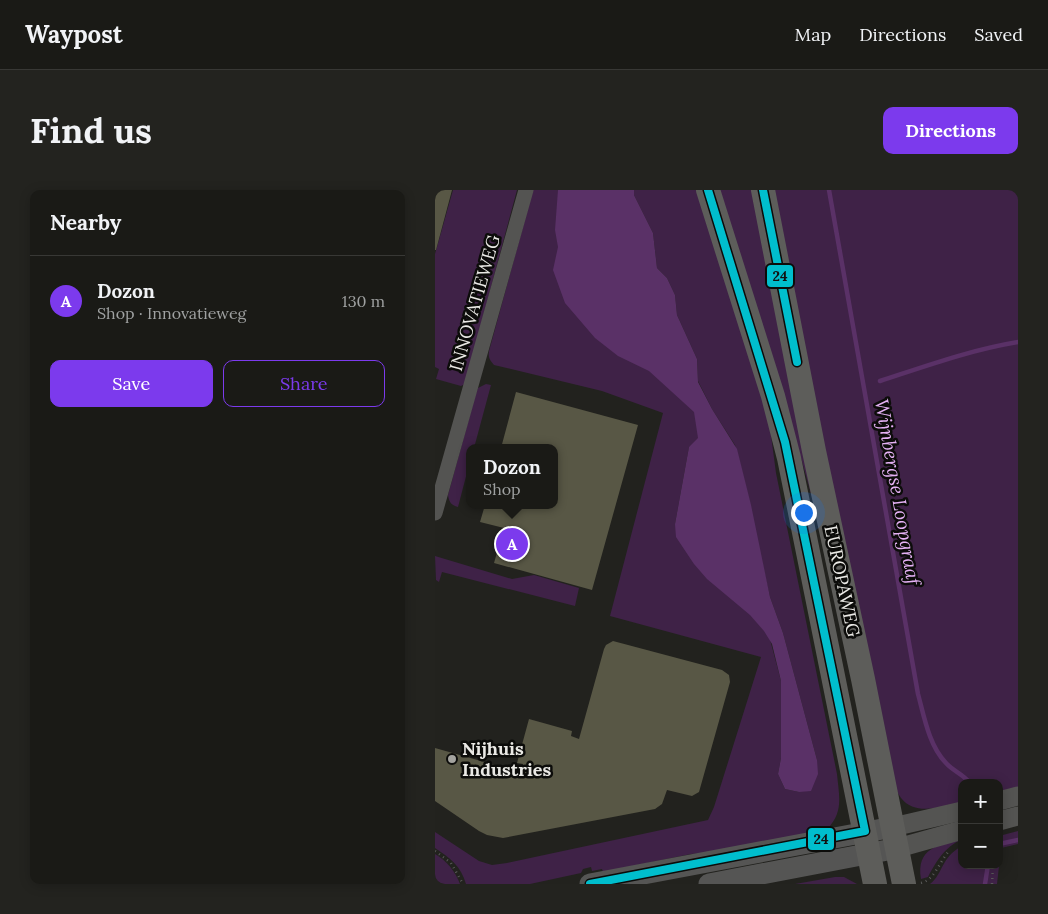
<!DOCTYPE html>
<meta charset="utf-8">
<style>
:root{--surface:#1a1a16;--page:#23231f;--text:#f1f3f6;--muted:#9fa1a1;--line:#383835;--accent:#7c3aed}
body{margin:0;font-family:Lora,serif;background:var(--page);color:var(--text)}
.controls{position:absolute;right:15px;bottom:15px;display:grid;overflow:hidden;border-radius:10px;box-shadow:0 2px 12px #0003}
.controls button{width:45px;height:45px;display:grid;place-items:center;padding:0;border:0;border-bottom:1px solid var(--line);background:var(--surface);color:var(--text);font:25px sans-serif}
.you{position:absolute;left:368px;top:322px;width:18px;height:18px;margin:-12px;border:4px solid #fff;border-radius:50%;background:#1a73e8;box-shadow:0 0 0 8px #1a73e833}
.badge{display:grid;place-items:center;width:32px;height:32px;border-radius:50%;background:var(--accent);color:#fff;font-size:16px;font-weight:700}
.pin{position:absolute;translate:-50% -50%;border:2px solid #fff;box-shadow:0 1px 5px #0006}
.popup{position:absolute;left:31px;top:254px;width:92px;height:65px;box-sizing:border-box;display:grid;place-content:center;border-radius:10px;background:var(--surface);filter:drop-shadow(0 1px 4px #0005);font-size:16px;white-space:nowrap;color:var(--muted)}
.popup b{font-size:19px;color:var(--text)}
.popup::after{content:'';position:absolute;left:50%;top:100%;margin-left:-10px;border:10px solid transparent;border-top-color:var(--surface)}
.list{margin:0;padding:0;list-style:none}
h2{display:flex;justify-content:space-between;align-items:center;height:65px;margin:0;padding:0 20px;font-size:21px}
h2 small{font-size:16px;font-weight:400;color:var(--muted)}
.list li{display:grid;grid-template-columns:32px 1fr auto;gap:15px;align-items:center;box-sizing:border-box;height:90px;padding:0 20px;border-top:1px solid var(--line)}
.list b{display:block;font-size:19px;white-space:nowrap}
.list p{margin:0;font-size:16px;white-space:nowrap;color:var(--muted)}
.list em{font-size:16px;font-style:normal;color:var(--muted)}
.actions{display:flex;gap:10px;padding:15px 20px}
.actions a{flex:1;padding:11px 0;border:1px solid var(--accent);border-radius:10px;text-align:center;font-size:18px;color:var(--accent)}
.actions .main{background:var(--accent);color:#fff}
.map{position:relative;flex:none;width:583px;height:694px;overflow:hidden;border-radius:10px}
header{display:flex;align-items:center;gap:30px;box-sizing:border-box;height:70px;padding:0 25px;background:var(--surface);border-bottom:1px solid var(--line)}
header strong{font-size:24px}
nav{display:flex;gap:28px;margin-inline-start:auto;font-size:18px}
.intro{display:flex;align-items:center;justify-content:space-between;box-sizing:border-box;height:120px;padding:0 30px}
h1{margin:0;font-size:35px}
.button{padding:12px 22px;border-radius:10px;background:var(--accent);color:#fff;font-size:18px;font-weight:700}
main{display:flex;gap:30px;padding:0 30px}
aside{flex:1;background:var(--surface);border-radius:10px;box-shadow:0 2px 12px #0003}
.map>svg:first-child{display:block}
.green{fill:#3f2247}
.water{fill:#5a3167}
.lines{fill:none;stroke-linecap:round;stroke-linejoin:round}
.stream{stroke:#5a3167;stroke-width:4.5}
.building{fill:#585745}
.path{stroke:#595958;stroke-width:2.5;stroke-dasharray:1 4;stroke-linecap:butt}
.minor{stroke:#545452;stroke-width:15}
.tertiary{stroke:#545452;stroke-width:19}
.secondary{stroke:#555554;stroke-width:21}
.primary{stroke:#5d5d5a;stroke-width:24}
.bus-1-casing{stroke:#0c0c0a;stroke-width:11}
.bus-1{stroke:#00becd;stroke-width:8}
.poi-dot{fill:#a4a39f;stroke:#0c0c0a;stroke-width:2}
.labels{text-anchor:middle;stroke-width:5;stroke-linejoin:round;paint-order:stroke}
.street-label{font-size:18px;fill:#eae9e5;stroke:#0c0c0a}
.poi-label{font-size:18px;font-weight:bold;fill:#eae9e5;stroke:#0c0c0a;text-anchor:start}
.water-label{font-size:19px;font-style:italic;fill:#e5b1f5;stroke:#0c0c0a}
.line-badge{stroke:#0c0c0a;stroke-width:2}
.pale-badge-label{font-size:14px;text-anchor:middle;font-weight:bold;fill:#111}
</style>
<header>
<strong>Waypost</strong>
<nav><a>Map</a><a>Directions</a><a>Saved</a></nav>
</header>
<div class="intro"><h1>Find us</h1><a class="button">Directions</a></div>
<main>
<aside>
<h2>Nearby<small></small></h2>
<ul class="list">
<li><span class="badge">A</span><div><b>Dozon</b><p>Shop · Innovatieweg</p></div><em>130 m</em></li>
</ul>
<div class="actions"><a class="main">Save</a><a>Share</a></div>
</aside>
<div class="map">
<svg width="583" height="694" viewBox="0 0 583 694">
<rect width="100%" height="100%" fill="#22221e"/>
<g class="green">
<polygon points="18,0 82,0 30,194 26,196 1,189 4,179 0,177 0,64"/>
<path d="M98,0H135L226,175L283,247L254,257L240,334L323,404L346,491V568L343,584L350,599L364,602L382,570L348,443L335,407L300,255L277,219L263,191L262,169L242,125L240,105L232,88L222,78L218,43L199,5V0H266L333,223L341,283L402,584C404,606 409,622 392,639L304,661L256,664L168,682L167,679L157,681L156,677L148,679L146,683L95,694H31C26,676 15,668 0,658V642L44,671L57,675L72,673L273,630L279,617L326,467L175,426L228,223L167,201L59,175C55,170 53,168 54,161Z"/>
<polygon points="281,0 321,0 388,346 364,261"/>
<path d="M337,0H583V598L564,603V593H527V612C508,616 481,627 466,608C459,599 457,584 454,574Z"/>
<path d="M51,194L56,195L39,258H34V275L23,317C16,315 14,312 13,305L41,203L43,198Z"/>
<polygon points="0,366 77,389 99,385 144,398 140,416 7,382 4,392 1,390"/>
<path d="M583,641V654L566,658L562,694H495C509,683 505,668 527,656V675H564V646Z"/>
<path d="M527,649C509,658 502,670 493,687L486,689C481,658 503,655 527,649Z"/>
<path d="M0,664C12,671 20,681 25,694H3L0,691Z"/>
<polygon points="400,687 409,687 422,694 360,694"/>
</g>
<polygon class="water" points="123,0 199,0 199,5 218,43 222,78 232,88 240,105 242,125 262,169 263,192 277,219 302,259 316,315 335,407 348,443 382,570 383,584 376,601 364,602 350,599 343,584 346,568 346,491 337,454 329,441 315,425 272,389 259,374 241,347 240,334 254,257 263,248 259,222 214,181 183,166 160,148 130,113 118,80 123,57 120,40"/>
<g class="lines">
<g class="stream">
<path d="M394,0L483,504C489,526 494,556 511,573C518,581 528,584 535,593"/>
<path d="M445,191C491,176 535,160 583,152"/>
<polyline points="564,654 583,650"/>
<polyline points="550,694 553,675"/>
</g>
</g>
<g class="building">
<polygon points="0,0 17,0 1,60 0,60"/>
<polygon points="81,202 203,235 157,400 59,373 69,338 45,332 50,315 120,315 120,258 66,258"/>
<polygon points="178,451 287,480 294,485 295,492 264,602 257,606 232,600 227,614 220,619 68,648 52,645 44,641 0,611 0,558 85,582 88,574 82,573 94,529 137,541 136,546 144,549 169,459 171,455"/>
</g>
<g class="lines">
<g class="path">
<polyline points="0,661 16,673 28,694"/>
<path d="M486,693C500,690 505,670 515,660"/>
<polyline points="557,694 558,675"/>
</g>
<polyline class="minor" points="0,323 91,0"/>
<g class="tertiary">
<polyline points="564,611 583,606"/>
<polyline points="564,631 583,626"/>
<polyline points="458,637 527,621"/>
<polyline points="463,658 527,640"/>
</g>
<g class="secondary">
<polyline points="155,694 458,637"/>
<polyline points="274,694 463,658"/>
</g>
<g class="primary">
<polyline points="273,0 338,206 354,268 440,694"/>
<polyline points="328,0 379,261 428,489 469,694"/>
</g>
<defs>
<g id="bus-1">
<polyline points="328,0 362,172"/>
<polyline points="155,694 430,641 350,252 273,0"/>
</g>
</defs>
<use href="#bus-1" class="bus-1-casing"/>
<use href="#bus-1" class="bus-1"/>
</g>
<circle class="poi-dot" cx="17" cy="569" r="5"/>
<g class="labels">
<g class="street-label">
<text transform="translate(40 113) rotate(-74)" y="6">INNOVATIEWEG</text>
<text transform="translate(407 391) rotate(78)" y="6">EUROPAWEG</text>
</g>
<g class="poi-label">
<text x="27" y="565">Nijhuis<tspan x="27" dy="21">Industries</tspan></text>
</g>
<g class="water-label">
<text transform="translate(463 302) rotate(80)" y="7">Wijnbergse Loopgraaf</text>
</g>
</g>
<g class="line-badge">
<rect x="331" y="74" width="28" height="24" rx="5" fill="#00becd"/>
<rect x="372" y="637" width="28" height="24" rx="5" fill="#00becd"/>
</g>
<g class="pale-badge-label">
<text x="345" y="91">24</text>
<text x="386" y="654">24</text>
</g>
</svg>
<div class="controls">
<button>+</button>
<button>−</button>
</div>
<div class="you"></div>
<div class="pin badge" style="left:77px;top:354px">A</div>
<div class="popup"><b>Dozon</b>Shop</div>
</div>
</main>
